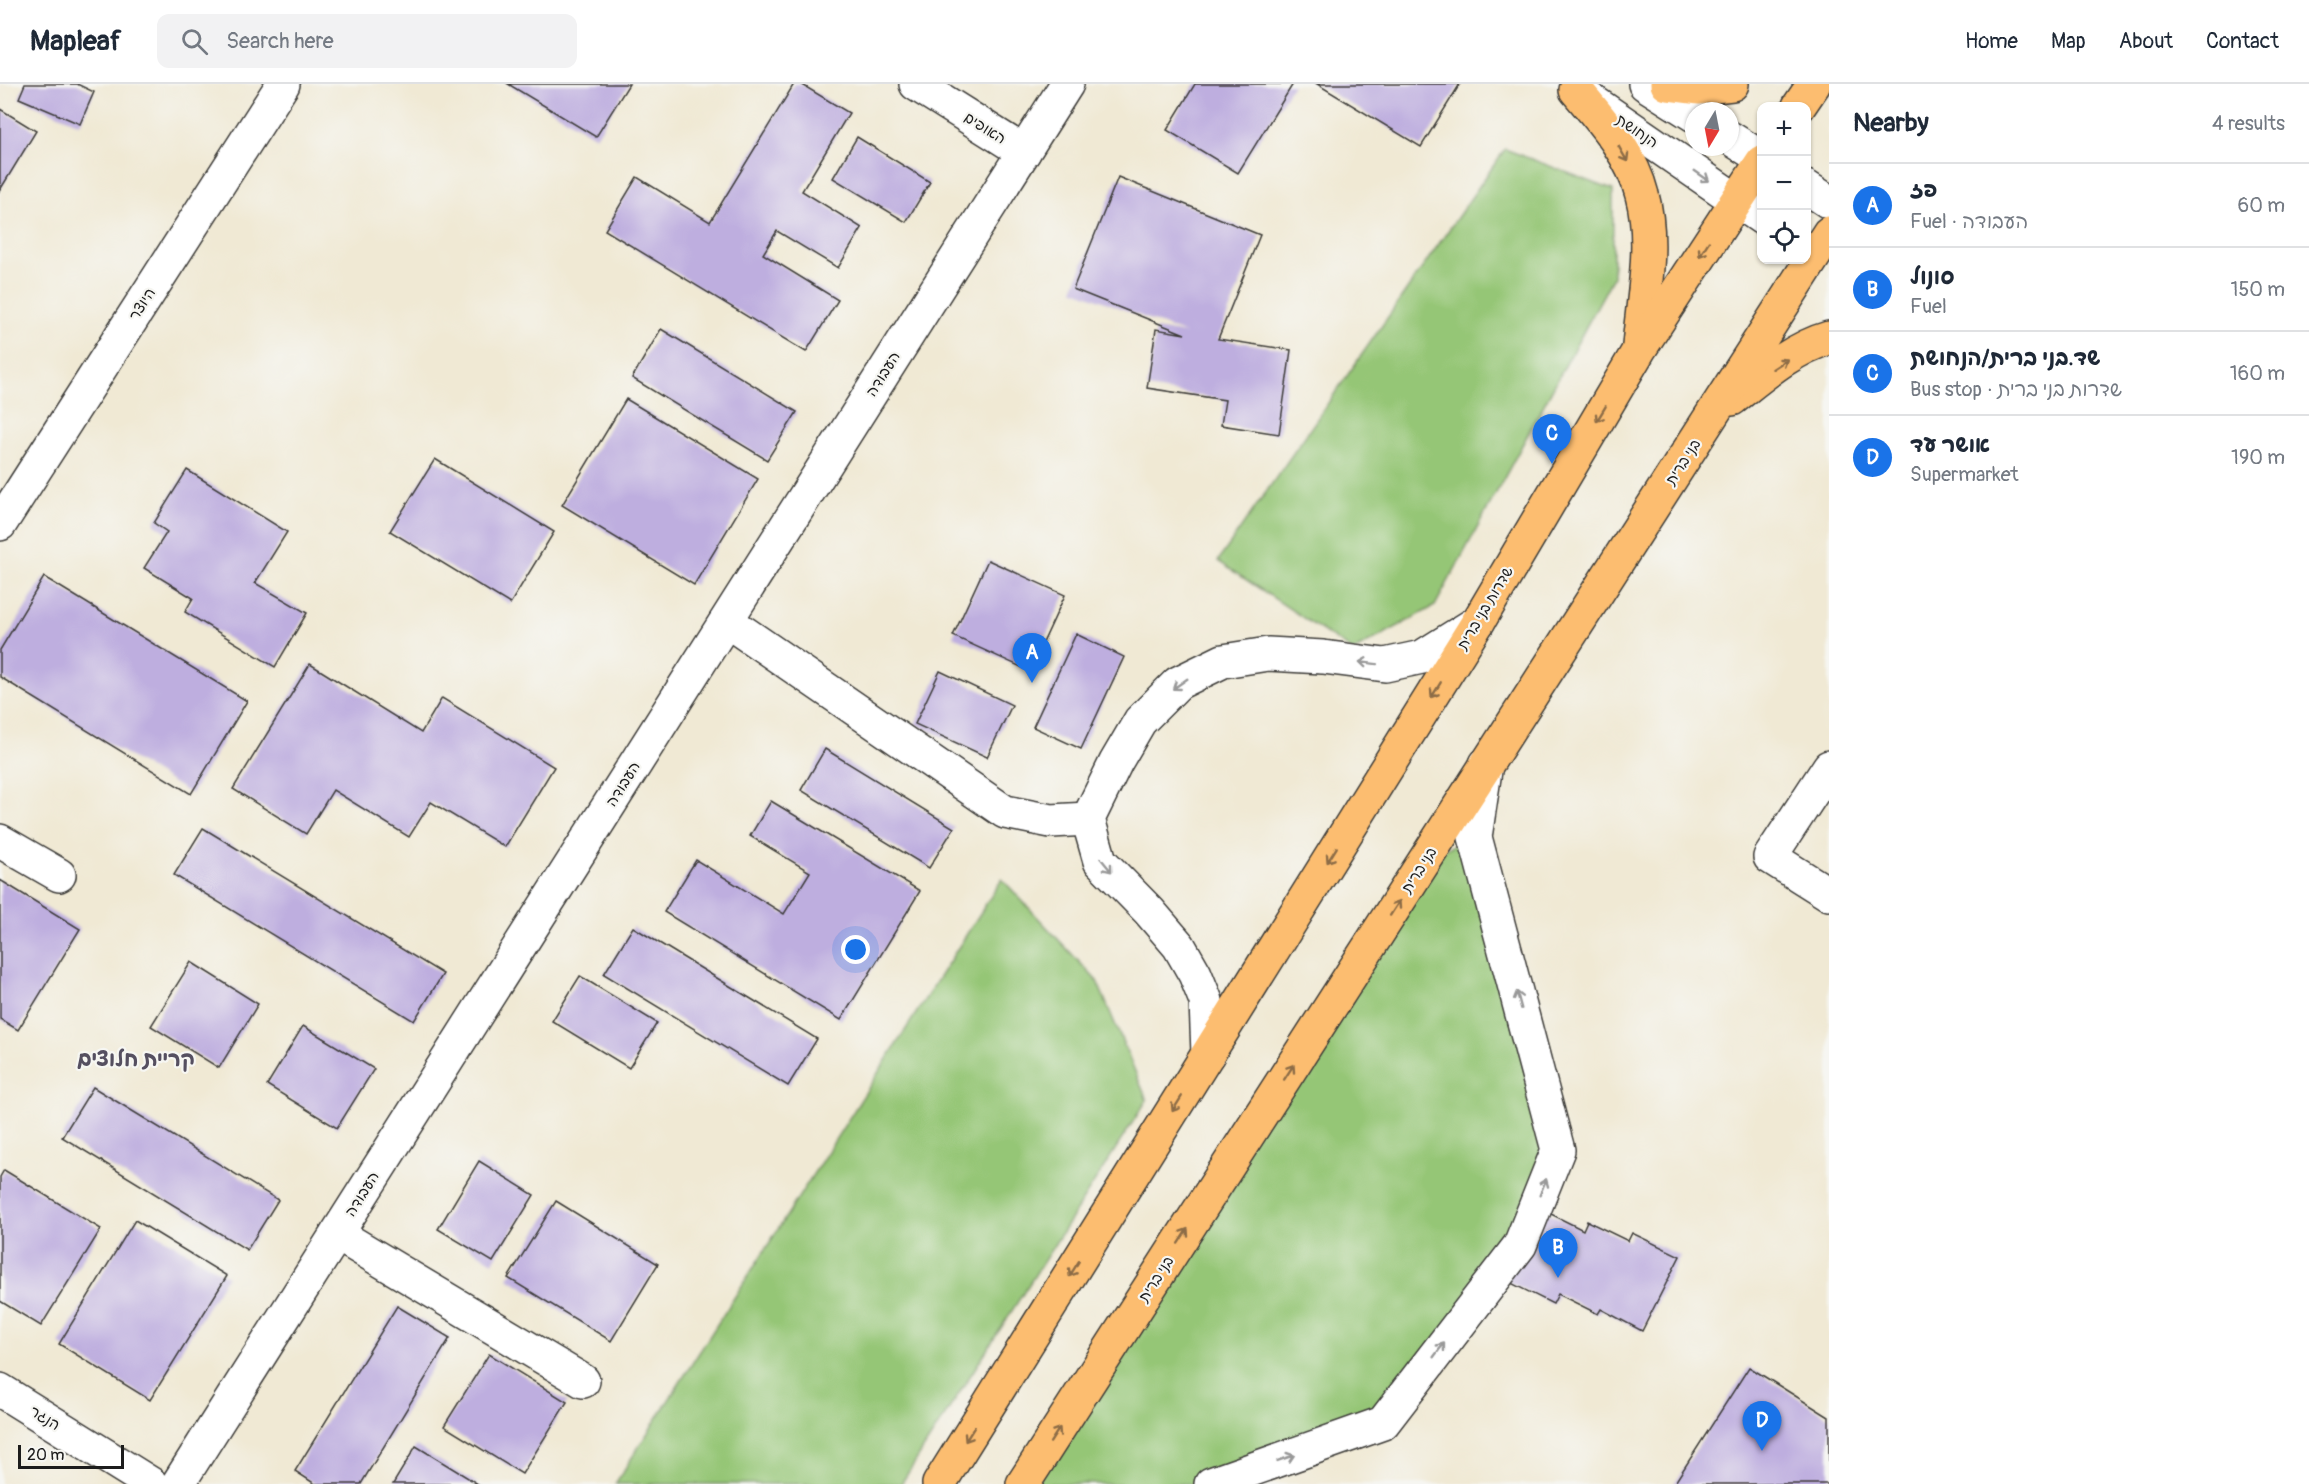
<!DOCTYPE html>
<meta charset="utf-8">
<style>
:root{--surface:#fff;--page:#f2f2f3;--text:#1f2937;--muted:#747a83;--line:#e0e1e3;--accent:#1a73e8}
body{margin:0;font-family:Pangolin,"Playpen Sans Hebrew",sans-serif;background:var(--page);color:var(--text)}
.controls{position:absolute;right:18px;top:18px;display:grid;overflow:hidden;border-radius:12px;box-shadow:0 2px 4px #0004}
.controls button{width:54px;height:54px;display:grid;place-items:center;padding:0;border:0;border-bottom:2px solid var(--line);background:var(--surface);color:var(--text);font:30px sans-serif}
.compass{position:absolute;left:1685px;top:18px;width:54px;height:54px;border-radius:50%;background:var(--surface);box-shadow:0 2px 4px #0004;rotate:190deg}
.scale{position:absolute;left:18px;bottom:15px;width:106px;box-sizing:border-box;padding-left:6px;border:3px solid #1c1c1c;border-top:0;font-size:16px;line-height:21px;white-space:nowrap;color:#1c1c1c;-webkit-text-stroke:4px #f6f6f2;paint-order:stroke}
.you{position:absolute;left:856px;top:866px;width:21px;height:21px;margin:-15px;border:4px solid #fff;border-radius:50%;background:#1a73e8;box-shadow:0 0 0 9px #1a73e833}
.badge{display:grid;place-items:center;width:39px;height:39px;border-radius:50%;background:var(--accent);color:#fff;font-size:20px;font-weight:700}
.pin{position:absolute;translate:-50% -50px;filter:drop-shadow(0 2px 3px #0008)}
.pin::after{content:'';position:absolute;top:32px;width:21px;height:18px;background:inherit;clip-path:polygon(0 0,100% 0,50% 100%)}
.list{margin:0;padding:0;list-style:none}
h2{display:flex;justify-content:space-between;align-items:center;height:78px;margin:0;padding:0 24px;font-size:26px}
h2 small{font-size:20px;font-weight:400;color:var(--muted)}
.list li{display:grid;grid-template-columns:39px 1fr auto;gap:18px;align-items:center;box-sizing:border-box;height:84px;padding:0 24px;border-top:2px solid var(--line)}
.list b{display:block;font-size:22px;white-space:nowrap}
.list p{margin:0;font-size:20px;white-space:nowrap;color:var(--muted)}
.list em{font-size:20px;font-style:normal;color:var(--muted)}
.icon{flex:none;width:33px;height:33px;fill:none;stroke:currentColor;stroke-width:2;stroke-linecap:round;stroke-linejoin:round}
.map{position:relative;flex:none;width:1829px;height:1400px;overflow:hidden}
header{display:flex;align-items:center;gap:36px;box-sizing:border-box;height:84px;padding:0 30px;background:var(--surface);border-bottom:2px solid var(--line)}
header strong{font-size:28px}
nav{display:flex;gap:33px;margin-inline-start:auto;font-size:21px}
.search{width:420px;height:54px;background:var(--page);display:flex;align-items:center;gap:15px;box-sizing:border-box;padding:0 21px;border-radius:12px;color:var(--muted);font-size:22px}
main{display:flex}
aside{flex:1;background:var(--surface)}
.map>svg:first-child{display:block}
.green{fill:#95c676;stroke:#587149;stroke-width:1.5}
.building{fill:#beaedf}
.lines{fill:none;stroke-linecap:round;stroke-linejoin:round}
.minor-casing{stroke:#3c3b38;stroke-width:36}
.major-casing{stroke:#3c3b38;stroke-width:36}
.minor{stroke:#fff;stroke-width:33}
.major{stroke:#fcbd6f;stroke-width:33}
.oneway{stroke:#8c6c46}
.oneway2{stroke:#999}
.labels{text-anchor:middle;stroke-width:4.5;stroke-linejoin:round;paint-order:stroke}
.street-label{font-size:15px;fill:#1c1c1c;stroke:#f6f6f2}
.district-label{font-size:21px;font-weight:bold;fill:#554f60;stroke:#f6f6f2}
</style>
<header>
<strong>Mapleaf</strong>
<div class="search"><svg class="icon" aria-label="search" viewBox="0 0 24 24"><circle cx="10" cy="10" r="6"/><path d="M15 15l6 6"/></svg>Search here</div>
<nav><a>Home</a><a>Map</a><a>About</a><a>Contact</a></nav>
</header>
<main>
<div class="map">
<svg width="1829" height="1400" viewBox="0 0 1829 1400">
<rect width="100%" height="100%" fill="#f6f6f2"/>
<filter id="ink" filterUnits="userSpaceOnUse"><feTurbulence type="fractalNoise" baseFrequency=".0167" numOctaves="2"/><feDisplacementMap in="SourceGraphic" scale="12" xChannelSelector="R" yChannelSelector="G"/><feConvolveMatrix kernelMatrix="1 2 1 2 8 2 1 2 1" color-interpolation-filters="sRGB"/></filter>
<filter id="wash" filterUnits="userSpaceOnUse"><feTurbulence type="fractalNoise" baseFrequency=".008" numOctaves="4" result="noise"/><feDisplacementMap in="SourceGraphic" scale="24" xChannelSelector="R" yChannelSelector="G"/><feGaussianBlur stdDeviation="1.35" result="paint"/><feColorMatrix in="noise" values="0 0 0 0 0 0 0 0 0 0 0 0 0 0 0 0 0 1.4 0 .05"/><feComposite in="paint" operator="in"/></filter>
<g filter="url(#wash)">
<rect width="100%" height="100%" fill="#f0e9d4"/>
<g class="green">
<polygon points="1505,65 1613,106 1613,193 1435,522 1353,567 1218,477"/>
<polygon points="1475,753 1558,1066 1519,1161 1383,1339 1211,1400 1022,1400 1429,771"/>
<polygon points="1002,795 1097,897 1147,1016 901,1400 615,1400"/>
</g>
<g id="blocks">
<g class="building">
<polygon points="25,0 77,0 94,8 80,40 19,14"/>
<polygon points="508,0 629,0 596,53"/>
<polygon points="794,0 801,0 849,29 802,107 862,144 838,184 777,147 763,170 838,216 806,268 605,146 637,93 710,138"/>
<polygon points="1195,0 1293,0 1238,89 1167,46"/>
<polygon points="1317,0 1460,0 1421,63"/>
<polygon points="0,25 36,47 0,106"/>
<polygon points="857,53 930,98 906,138 833,94"/>
<polygon points="1118,93 1260,151 1218,255 1291,266 1279,350 1221,341 1225,316 1147,304 1156,245 1185,250 1073,205"/>
<polygon points="661,245 797,328 767,376 632,294"/>
<polygon points="626,315 758,395 694,501 562,421"/>
<polygon points="435,375 554,448 510,520 390,447"/>
<polygon points="187,386 287,448 255,499 307,529 275,583 185,528 193,514 144,484 167,448 154,439"/>
<polygon points="988,476 1065,511 1030,587 953,552"/>
<polygon points="44,493 247,617 191,710 0,593 0,566"/>
<polygon points="1076,550 1124,573 1081,665 1033,643"/>
<polygon points="310,580 421,649 442,614 554,683 505,763 431,718 409,753 333,706 306,750 233,705"/>
<polygon points="940,587 1012,621 987,673 915,640"/>
<polygon points="825,665 954,744 929,784 801,706"/>
<polygon points="771,717 920,807 841,936 664,828 696,776 784,830 810,788 750,752"/>
<polygon points="203,744 443,890 414,937 174,791"/>
<polygon points="0,796 80,845 18,946 0,935"/>
<polygon points="633,843 817,955 788,1002 604,890"/>
<polygon points="191,878 258,920 219,984 151,942"/>
<polygon points="580,892 657,939 629,984 552,937"/>
<polygon points="303,942 374,985 337,1044 267,1001"/>
<polygon points="93,1003 278,1116 247,1166 62,1053"/>
<polygon points="479,1077 534,1111 493,1178 438,1145"/>
<polygon points="4,1086 101,1145 41,1242 0,1217 0,1093"/>
<polygon points="556,1117 658,1180 611,1257 508,1194"/>
<polygon points="1541,1125 1583,1146 1587,1137 1628,1157 1632,1149 1680,1172 1642,1247 1601,1225 1598,1230 1558,1210 1553,1220 1505,1196"/>
<polygon points="135,1136 227,1192 150,1316 59,1260"/>
<polygon points="397,1222 450,1254 361,1400 315,1400 295,1387"/>
<polygon points="489,1270 567,1318 522,1390 444,1342"/>
<polygon points="1749,1283 1829,1333 1829,1400 1674,1400"/>
<polygon points="416,1362 478,1400 393,1400"/>
</g>
</g>
</g>
<g filter="url(#ink)">
<use href="#blocks" fill-opacity="0" stroke="#3c3b38" stroke-width="1.5"/>
<g class="lines">
<defs>
<g id="minor">
<polyline points="916,0 1024,68"/>
<polyline points="1645,0 1694,31"/>
<polyline points="1585,12 1762,134"/>
<polyline points="1730,54 1762,74"/>
<polyline points="1806,103 1829,118"/>
<polyline points="0,440 283,0"/>
<polyline points="727,537 1005,728 1051,737 1088,735"/>
<polyline points="1829,683 1770,773 1829,810"/>
<polyline points="0,757 59,791"/>
<polyline points="1208,970 1206,917 1195,890 1179,862 1149,827 1100,777 1088,735 1116,678 1140,637 1178,599 1223,577 1268,570 1323,573 1385,581 1422,573 1478,538"/>
<polyline points="337,1150 583,1297"/>
<polyline points="0,1306 151,1400"/>
<polyline points="178,1400 1067,0"/>
<polyline points="1211,1400 1383,1339 1520,1161 1558,1066 1475,753 1486,680"/>
</g>
<g id="major">
<polyline points="1667,0 1698,4 1732,0"/>
<path d="M1576,6C1602,37 1632,70 1642,111C1655,159 1643,214 1639,262"/>
<polyline points="1799,22 1814,0"/>
<path d="M1732,315C1761,292 1793,264 1829,254"/>
<polyline points="939,1400 1478,538 1639,266 1762,78"/>
<polyline points="1023,1400 1829,149"/>
</g>
</defs>
<use href="#minor" class="minor-casing"/>
<use href="#major" class="major-casing"/>
<use href="#minor" class="minor"/>
<use href="#major" class="major"/>
</g>
<defs><path id="oneway-shaft" d="M-6 0H5M1.5-3L5.5 0L1.5 3" fill="none" stroke-width="1.6" stroke-linecap="round" stroke-linejoin="round" transform="scale(1.5)"/></defs>
<g class="oneway">
<use href="#oneway-shaft" transform="translate(1623 70) rotate(60)"/>
<use href="#oneway-shaft" transform="translate(1704 165) rotate(123)"/>
<use href="#oneway-shaft" transform="translate(1780 280) rotate(-33)"/>
<use href="#oneway-shaft" transform="translate(1601 330) rotate(121)"/>
<use href="#oneway-shaft" transform="translate(1436 606) rotate(122)"/>
<use href="#oneway-shaft" transform="translate(1332 771) rotate(122)"/>
<use href="#oneway-shaft" transform="translate(1395 824) rotate(-57)"/>
<use href="#oneway-shaft" transform="translate(1289 988) rotate(-57)"/>
<use href="#oneway-shaft" transform="translate(1177 1020) rotate(122)"/>
<use href="#oneway-shaft" transform="translate(1183 1152) rotate(-57)"/>
<use href="#oneway-shaft" transform="translate(1074 1185) rotate(122)"/>
<use href="#oneway-shaft" transform="translate(970 1350) rotate(122)"/>
<use href="#oneway-shaft" transform="translate(1055 1351) rotate(-57)"/>
</g>
<g class="oneway2">
<use href="#oneway-shaft" transform="translate(1702 92) rotate(35)"/>
<use href="#oneway-shaft" transform="translate(1368 579) rotate(-173)"/>
<use href="#oneway-shaft" transform="translate(1180 600) rotate(145)"/>
<use href="#oneway-shaft" transform="translate(1106 781) rotate(51)"/>
<use href="#oneway-shaft" transform="translate(1519 916) rotate(-105)"/>
<use href="#oneway-shaft" transform="translate(1543 1103) rotate(-68)"/>
<use href="#oneway-shaft" transform="translate(1439 1266) rotate(-53)"/>
<use href="#oneway-shaft" transform="translate(1286 1374) rotate(-19)"/>
</g>
</g>
<g class="labels">
<g class="street-label">
<text transform="translate(985 44) rotate(32)" y="5">האופים</text>
<text transform="translate(1637 47) rotate(34)" y="5">הנחושת</text>
<text transform="translate(142 220) rotate(-57)" y="5">היוצר</text>
<text transform="translate(883 290) rotate(-58)" y="5">העבודה</text>
<text transform="translate(1683 378) rotate(-57)" y="5">בני ברית</text>
<text transform="translate(1485 524) rotate(-59)" y="5">שדרות בני ברית</text>
<text transform="translate(623 700) rotate(-58)" y="5">העבודה</text>
<text transform="translate(1419 786) rotate(-57)" y="5">בני ברית</text>
<text transform="translate(362 1110) rotate(-58)" y="5">העבודה</text>
<text transform="translate(1156 1195) rotate(-57)" y="5">בני ברית</text>
<text transform="translate(45 1334) rotate(32)" y="5">הנגר</text>
</g>
<g class="district-label">
<text x="136" y="982">קריית חלוצים</text>
</g>
</g>
</svg>
<div class="controls">
<button>+</button>
<button>−</button>
<button><svg class="icon" aria-label="locate" viewBox="0 0 24 24"><circle cx="12" cy="12" r="6"/><path d="M12 2v4M12 18v4M2 12h4M18 12h4"/></svg></button>
</div>
<svg class="compass" viewBox="-18 -18 36 36"><path d="M0-13l5 13h-10z" fill="#e53935"/><path d="M0 13l5-13h-10z" fill="#747a83"/></svg>
<div class="scale">20 m</div>
<div class="you"></div>
<div class="pin badge" style="left:1032px;top:599px">A</div>
<div class="pin badge" style="left:1558px;top:1194px">B</div>
<div class="pin badge" style="left:1552px;top:380px">C</div>
<div class="pin badge" style="left:1762px;top:1367px">D</div>
</div>
<aside>
<h2>Nearby<small>4 results</small></h2>
<ul class="list">
<li><span class="badge">A</span><div><b>פז</b><p>Fuel · העבודה</p></div><em>60 m</em></li>
<li><span class="badge">B</span><div><b>סונול</b><p>Fuel</p></div><em>150 m</em></li>
<li><span class="badge">C</span><div><b>שד.בני ברית/הנחושת</b><p>Bus stop · שדרות בני ברית</p></div><em>160 m</em></li>
<li><span class="badge">D</span><div><b>אושר עד</b><p>Supermarket</p></div><em>190 m</em></li>
</ul>
</aside>
</main>
